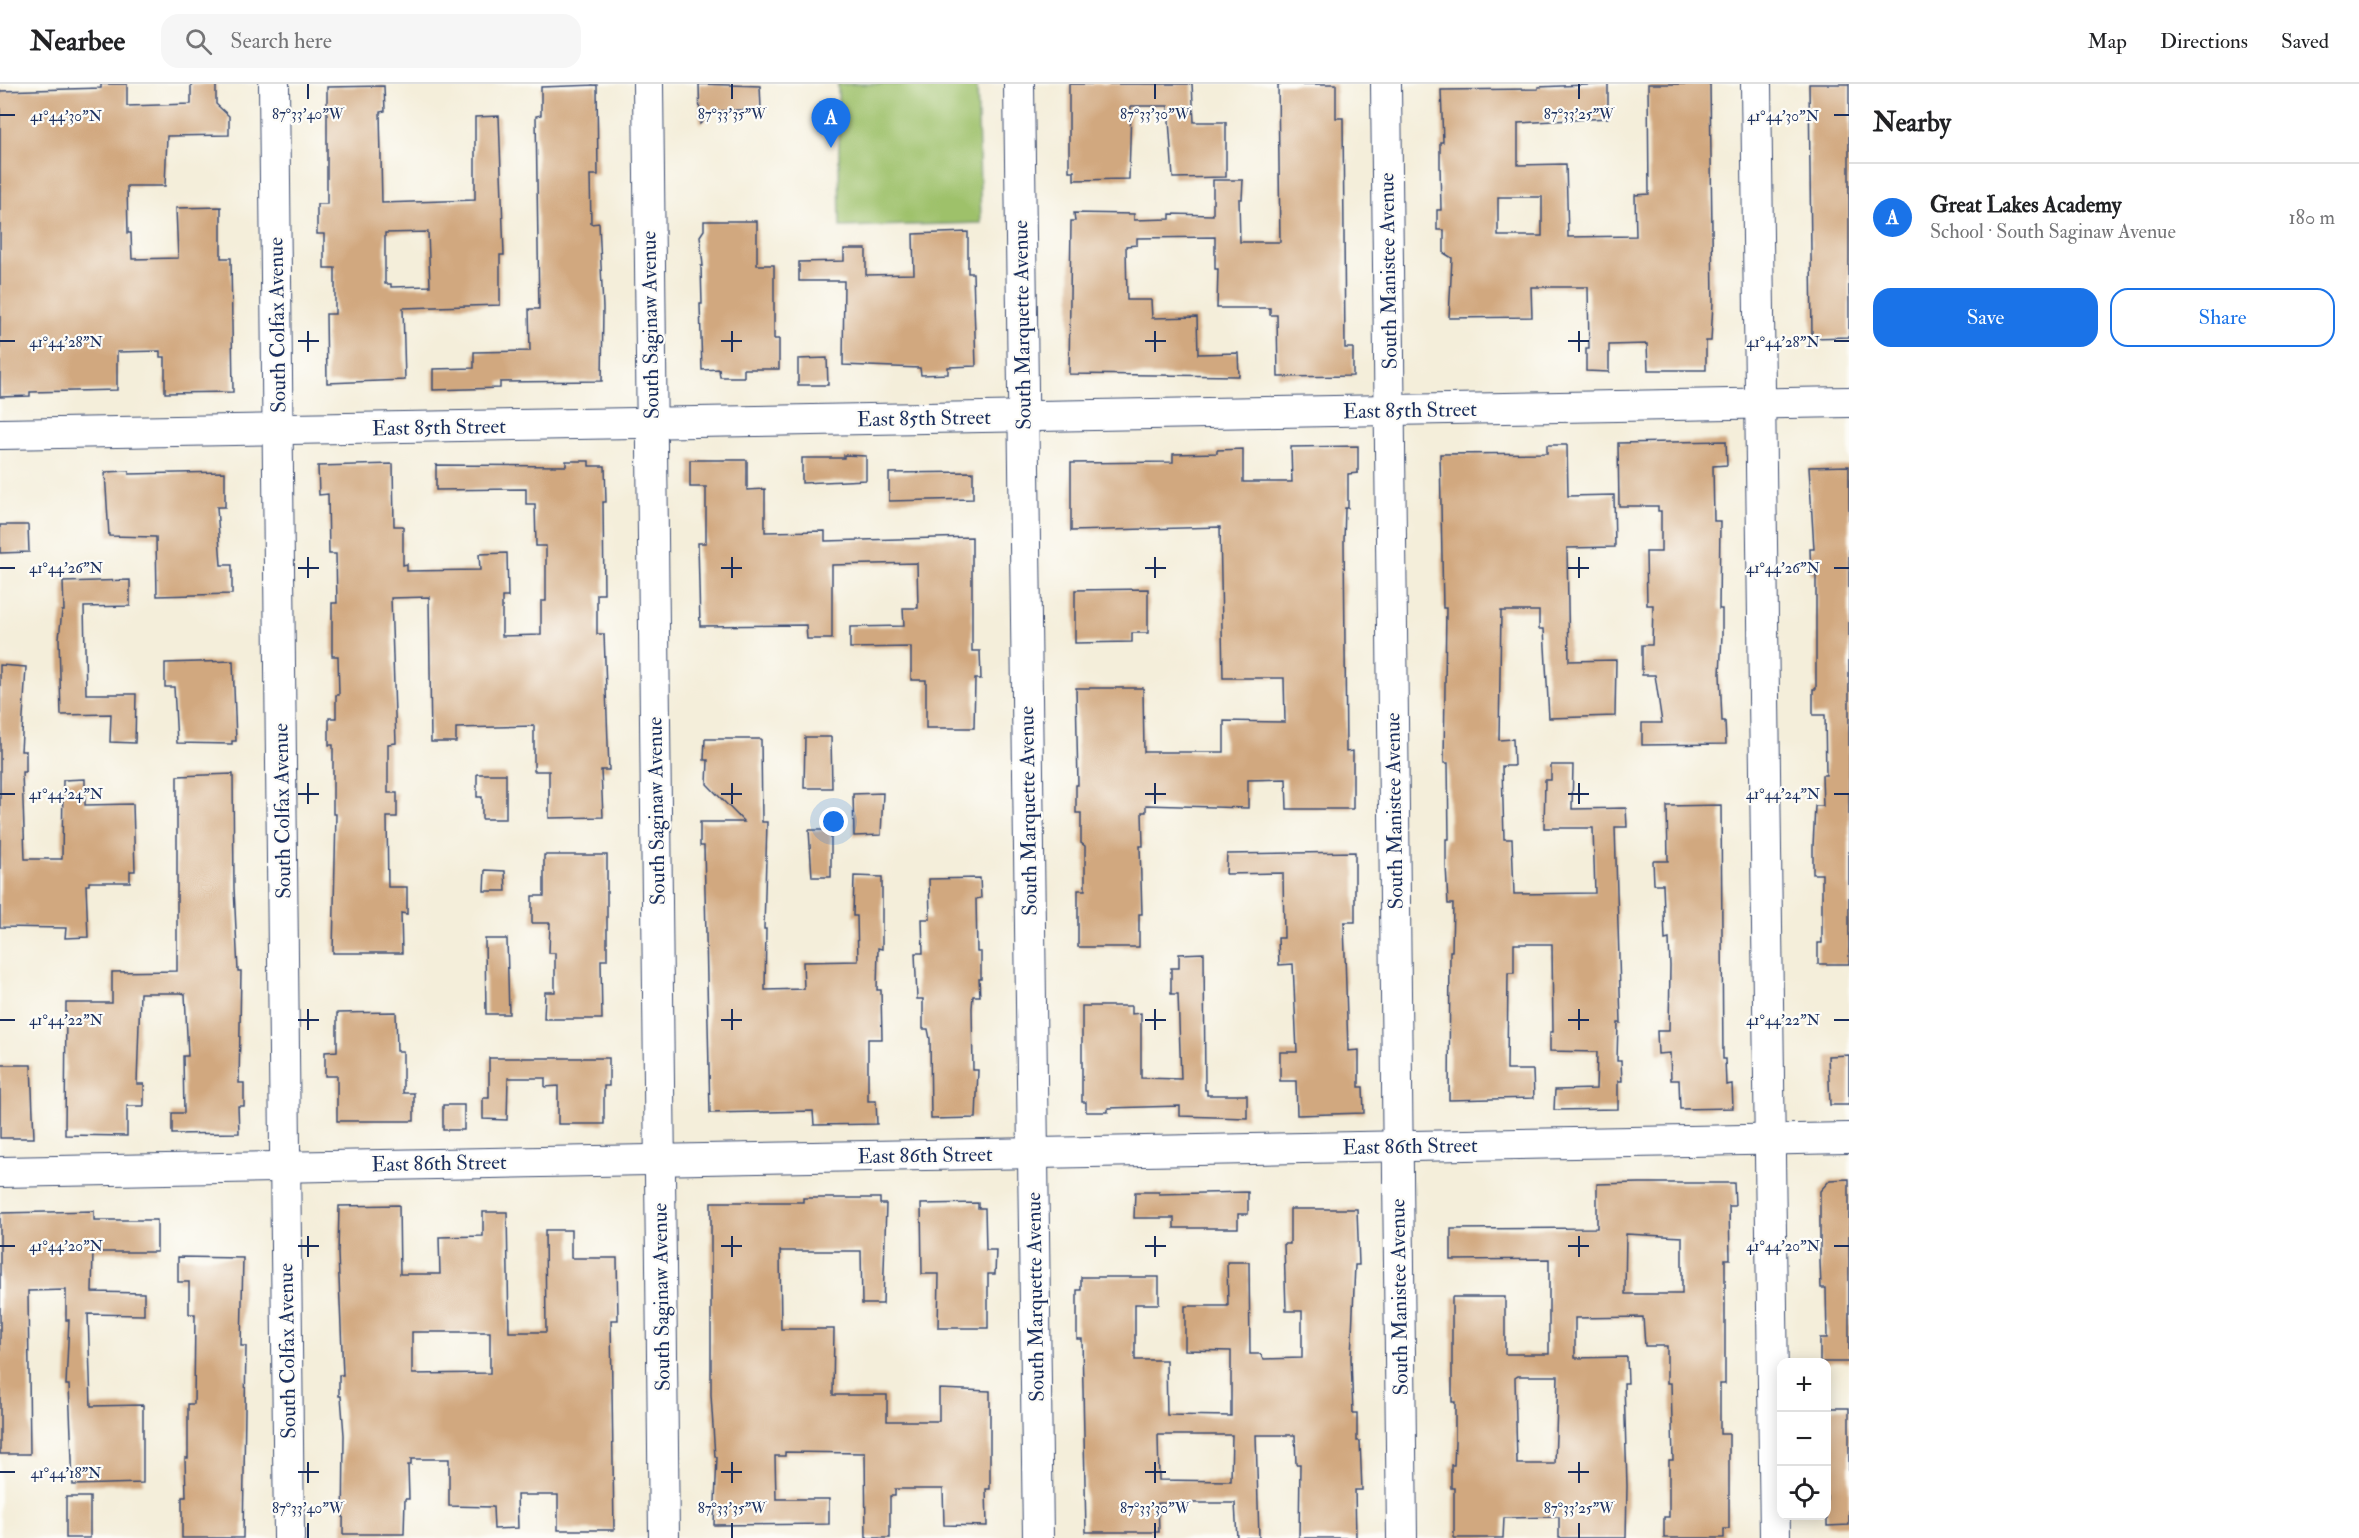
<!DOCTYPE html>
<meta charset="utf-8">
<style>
:root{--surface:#fff;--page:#f6f6f6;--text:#202124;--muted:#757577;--line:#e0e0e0;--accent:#1a73e8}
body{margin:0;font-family:"IM FELL Double Pica",serif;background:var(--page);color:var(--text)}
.controls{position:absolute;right:18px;bottom:18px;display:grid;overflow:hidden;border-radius:12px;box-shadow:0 3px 15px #0003}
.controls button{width:54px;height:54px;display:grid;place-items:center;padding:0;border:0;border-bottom:2px solid var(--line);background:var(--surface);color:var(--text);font:30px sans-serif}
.you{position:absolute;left:834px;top:738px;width:21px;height:21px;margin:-15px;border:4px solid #fff;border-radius:50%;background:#1a73e8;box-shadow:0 0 0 9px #1a73e833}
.badge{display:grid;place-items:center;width:39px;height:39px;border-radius:50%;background:var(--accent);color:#fff;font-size:20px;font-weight:700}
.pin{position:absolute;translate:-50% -50px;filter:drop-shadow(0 2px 3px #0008)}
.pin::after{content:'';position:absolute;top:32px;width:21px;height:18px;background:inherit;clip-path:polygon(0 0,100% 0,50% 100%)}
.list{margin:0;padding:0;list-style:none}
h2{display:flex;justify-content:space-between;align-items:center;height:78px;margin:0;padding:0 24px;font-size:26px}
h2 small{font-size:20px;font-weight:400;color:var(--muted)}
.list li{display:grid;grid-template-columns:39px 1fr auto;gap:18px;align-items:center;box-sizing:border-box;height:108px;padding:0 24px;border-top:2px solid var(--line)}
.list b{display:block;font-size:22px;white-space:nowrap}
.list p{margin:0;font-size:20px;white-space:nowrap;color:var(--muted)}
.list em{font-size:20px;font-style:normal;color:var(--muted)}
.actions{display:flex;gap:12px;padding:18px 24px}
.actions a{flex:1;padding:14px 0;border:2px solid var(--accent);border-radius:18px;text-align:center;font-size:21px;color:var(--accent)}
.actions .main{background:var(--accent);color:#fff}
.icon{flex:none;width:33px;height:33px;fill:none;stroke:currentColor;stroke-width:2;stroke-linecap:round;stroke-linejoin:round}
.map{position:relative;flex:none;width:1849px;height:1454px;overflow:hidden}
header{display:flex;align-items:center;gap:36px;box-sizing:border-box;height:84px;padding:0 30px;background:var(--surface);border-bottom:2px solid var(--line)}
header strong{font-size:28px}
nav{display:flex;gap:33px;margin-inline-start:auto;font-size:21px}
.search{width:420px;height:54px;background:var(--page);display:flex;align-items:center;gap:15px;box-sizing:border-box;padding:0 21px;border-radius:18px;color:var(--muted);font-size:22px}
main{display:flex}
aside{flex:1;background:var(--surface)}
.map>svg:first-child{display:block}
.green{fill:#9ec16b;stroke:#5c7864;stroke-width:1.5}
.building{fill:#d1a87f;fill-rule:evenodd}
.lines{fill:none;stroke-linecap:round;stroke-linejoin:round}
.minor-casing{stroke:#3c4c71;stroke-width:32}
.minor{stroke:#fff;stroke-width:30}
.ticks{fill:none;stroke:#1b2f5e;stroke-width:2}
.labels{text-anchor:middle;stroke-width:4.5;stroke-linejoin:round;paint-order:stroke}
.street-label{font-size:21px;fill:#1b2f5e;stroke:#fdfcf7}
.ticks-label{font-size:15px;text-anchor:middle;fill:#1b2f5e;stroke:#fdfcf7;stroke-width:4.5;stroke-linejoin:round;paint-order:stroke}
</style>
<header>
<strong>Nearbee</strong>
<div class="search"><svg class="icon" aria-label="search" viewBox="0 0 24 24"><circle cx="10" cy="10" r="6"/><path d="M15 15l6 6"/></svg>Search here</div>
<nav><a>Map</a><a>Directions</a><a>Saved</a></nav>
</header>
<main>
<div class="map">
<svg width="1849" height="1454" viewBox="0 0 1849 1454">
<rect width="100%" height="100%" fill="#fdfcf7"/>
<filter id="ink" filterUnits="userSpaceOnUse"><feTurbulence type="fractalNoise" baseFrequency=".0167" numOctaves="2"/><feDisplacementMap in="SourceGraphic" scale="12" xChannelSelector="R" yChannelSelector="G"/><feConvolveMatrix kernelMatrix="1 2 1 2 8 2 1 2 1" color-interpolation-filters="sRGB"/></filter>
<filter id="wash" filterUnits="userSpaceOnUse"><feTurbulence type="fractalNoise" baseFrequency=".008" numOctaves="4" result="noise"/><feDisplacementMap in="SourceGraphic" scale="24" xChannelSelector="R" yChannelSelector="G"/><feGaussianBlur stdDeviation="1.35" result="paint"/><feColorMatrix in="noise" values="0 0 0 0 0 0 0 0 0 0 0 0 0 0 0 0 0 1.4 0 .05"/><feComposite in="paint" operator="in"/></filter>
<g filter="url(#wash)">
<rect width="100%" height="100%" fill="#f4eeda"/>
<polygon class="green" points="838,0 977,0 981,139 840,143"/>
<g id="blocks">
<g class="building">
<polygon points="101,0 127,0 127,22 191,20 191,0 216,0 216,20 229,32 229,51 167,52 165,102 127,102 128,149 131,149 132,175 178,174 176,124 221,123 221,174 231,174 233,308 165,309 165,273 160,273 160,267 117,268 117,306 30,308 30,312 0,313 0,7 101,4"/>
<polygon points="699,0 760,2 761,25 715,27 700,40"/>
<polygon points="1069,0 1192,0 1194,38 1226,38 1226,93 1173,94 1168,22 1131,22 1129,95 1074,96 1074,87 1069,87"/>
<polygon points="1278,0 1336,0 1336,34 1343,34 1345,264 1353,264 1353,292 1278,293 1277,231 1270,231 1270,224 1217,224 1218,185 1215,185 1215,153 1137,154 1137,161 1126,162 1127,216 1151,216 1152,234 1197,233 1198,270 1238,269 1239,292 1069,290 1071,137 1075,137 1074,129 1134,130 1134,136 1170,135 1170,130 1213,131 1213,96 1243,96 1242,115 1239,115 1240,158 1280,158"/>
<path d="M1608,0V34L1518,39V81L1566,80L1568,153L1636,152L1635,111L1649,110L1648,0H1710L1713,218L1711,257H1706V286H1648L1647,260L1609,261V288L1586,287V264H1589L1588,203H1531L1532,233L1449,234L1452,174L1444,169V146H1437V126H1441L1440,81V58H1443L1441,6L1538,5V3ZM1498,113H1542V152H1498Z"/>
<polygon points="1809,0 1849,0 1849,253 1812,254"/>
<polygon points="597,1 598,91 590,91 591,140 599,139 603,224 602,297 500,298 500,304 433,306 433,285 474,284 474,268 530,267 529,225 539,225 536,32 541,31 541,3"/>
<path d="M384,2L385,27L380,28L382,119L475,116V33L499,32L504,171H500V221L403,224L405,296L327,299L326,230H335V184H324V150H317V120H327V3ZM428,148L430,202L391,203V200H385V149Z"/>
<polygon points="704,137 757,137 757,181 774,181 774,255 779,255 779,285 744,285 744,293 720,293 719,285 702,286 700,220 702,220 701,182 703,182 700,152 704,146"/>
<polygon points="968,148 968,189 973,189 976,282 948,283 948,290 921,291 920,284 843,281 844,197 799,197 799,178 844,177 844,165 866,165 866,191 914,190 913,150"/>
<polygon points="827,274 828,301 798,301 798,275"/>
<polygon points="1726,357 1727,381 1713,382 1714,437 1720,437 1719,525 1722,525 1722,551 1720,590 1722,637 1725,637 1726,660 1642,661 1642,639 1662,639 1655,591 1642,591 1642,561 1652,561 1653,521 1647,521 1646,468 1661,468 1661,427 1658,427 1658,422 1619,422 1618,359"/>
<polygon points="1547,361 1567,361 1568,412 1614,411 1615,463 1567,464 1569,577 1616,576 1615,632 1549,634 1544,545 1539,545 1539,527 1501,527 1499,656 1513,655 1514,682 1502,682 1504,755 1512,755 1514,810 1595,809 1593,744 1544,744 1545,696 1551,696 1551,681 1573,681 1572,725 1626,724 1627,743 1615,743 1621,939 1618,939 1617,977 1621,977 1622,997 1618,997 1618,1025 1554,1026 1555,1006 1596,1005 1597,968 1550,967 1550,948 1553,948 1552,860 1514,860 1514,889 1508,889 1507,986 1533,986 1534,1014 1449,1016 1450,867 1452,867 1453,820 1448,820 1446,782 1446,755 1449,755 1448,679 1444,679 1446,524 1443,524 1440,370 1547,369"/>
<polygon points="1358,362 1358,389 1348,390 1348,424 1345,424 1344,457 1346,668 1353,667 1353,725 1287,725 1286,695 1248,696 1248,724 1146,721 1146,728 1142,728 1143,762 1140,762 1142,830 1139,830 1139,863 1078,863 1078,806 1085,806 1085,762 1081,759 1081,729 1076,729 1076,701 1078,701 1076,604 1143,604 1144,668 1224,668 1224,637 1285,638 1284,594 1223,594 1220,443 1071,447 1071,379 1173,378 1173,370 1217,369 1217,366 1243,365 1243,398 1292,398 1291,363"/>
<polygon points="844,371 866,372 866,396 802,399 802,374 844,374"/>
<polygon points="690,376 747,376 747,406 765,405 765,448 825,447 825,457 972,453 972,567 980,567 981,595 975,595 974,644 926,644 926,596 911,596 911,563 850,564 850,543 904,542 903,524 918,524 917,479 832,481 832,555 807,555 806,541 700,542 698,459 706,459 706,403 690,403"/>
<polygon points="566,377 589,377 589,382 605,382 606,418 603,418 604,510 597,510 597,550 604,550 608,659 609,686 601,686 603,733 549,734 549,687 534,687 534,642 456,644 456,658 431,658 429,513 391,514 396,659 388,660 388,709 397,709 397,733 387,733 388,803 407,803 407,830 401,829 402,869 333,869 336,730 333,730 333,661 329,661 329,634 336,634 336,611 339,611 338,572 332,572 332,519 337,519 336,470 329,470 328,410 319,411 318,382 393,380 394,442 403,442 403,481 407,480 407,487 480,486 479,470 507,469 508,513 502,513 502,552 541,551 541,517 546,517 546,462 536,462 535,420 526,420 526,405 436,406 436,381 566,382"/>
<polygon points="1849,382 1849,880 1818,880 1818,859 1822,859 1822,790 1813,790 1813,762 1815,722 1823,722 1822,691 1826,691 1825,631 1813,631 1813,605 1816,605 1816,491 1811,491 1810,465 1814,465 1809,383"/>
<polygon points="129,387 129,390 225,388 225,423 217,423 221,481 232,481 232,510 157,512 156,453 109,452 105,388"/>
<polygon points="973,388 973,415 889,417 889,389"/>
<polygon points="0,441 28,441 29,468 0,469"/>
<polygon points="130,496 130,522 84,523 86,610 136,610 135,659 110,658 111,630 61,631 59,554 62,527 64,527 63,498"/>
<polygon points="1148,505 1148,549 1132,549 1132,558 1075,559 1075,506"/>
<polygon points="233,577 236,657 232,657 232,660 177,659 174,603 165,603 165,579"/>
<polygon points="0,581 26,583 21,667 26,667 26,688 22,688 25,775 62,775 63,696 85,695 85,721 133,720 135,787 130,787 130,798 89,798 89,801 86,801 88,853 65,854 66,844 0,843"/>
<polygon points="805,653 831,653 832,704 804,704"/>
<polygon points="705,655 761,655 762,738 767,738 764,845 766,845 765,906 804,905 803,878 858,877 857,832 853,832 854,792 882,793 882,865 878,864 877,906 881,906 882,955 868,955 868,1017 876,1017 877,1040 814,1041 813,1027 710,1029 704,762 700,762 700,738 744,738 707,700 708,676 704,676"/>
<polygon points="233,690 234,804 238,887 241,887 239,999 244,999 244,1022 238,1022 239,1049 172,1050 172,1029 184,1029 183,972 188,972 185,910 181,909 140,909 137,1000 144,1000 144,1022 127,1022 127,1052 65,1051 66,919 112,919 112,888 177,887 177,692"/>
<polygon points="477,690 506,690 506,735 482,735 482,713 477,713"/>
<polygon points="883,709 881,751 854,752 853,710"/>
<polygon points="1721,721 1723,975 1725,975 1726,1001 1732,1000 1733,1024 1680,1025 1679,996 1671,996 1670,969 1658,970 1657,947 1669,947 1670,882 1669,855 1665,856 1663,800 1654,800 1653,777 1668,777 1667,722"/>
<polygon points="809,746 831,746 831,793 812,793"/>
<polygon points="1355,768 1355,838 1344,838 1348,967 1359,966 1359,1003 1363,1003 1364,1029 1297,1031 1296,997 1280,997 1280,968 1297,968 1293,880 1279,881 1278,854 1284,854 1283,789 1226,790 1227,770"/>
<polygon points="544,771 607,771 607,876 601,876 602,935 544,935 545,908 555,908 555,869 549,869 550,839 532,839 532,812 544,812"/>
<polygon points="485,786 505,787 506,807 484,807"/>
<polygon points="980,794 981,814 976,815 977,868 981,868 981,895 979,895 980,912 973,912 972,924 973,986 978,986 976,1034 931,1035 930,955 928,945 923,945 923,915 917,915 915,869 923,869 922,835 930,835 929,795"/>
<polygon points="485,855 507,855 509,930 486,930"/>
<polygon points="1204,869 1205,1006 1207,1006 1207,1011 1247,1011 1247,1034 1180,1032 1180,1022 1108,1024 1108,1028 1086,1028 1086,1018 1082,1018 1082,922 1132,922 1132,930 1141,929 1141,994 1181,995 1178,910 1171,910 1171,884 1179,884 1179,870"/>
<polygon points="396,928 397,967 403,967 403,1009 414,1009 414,1037 337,1037 337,992 325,992 325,968 337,967 337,929"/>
<polygon points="1849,971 1849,1021 1830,1021 1828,972"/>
<polygon points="489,974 609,974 609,1002 604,1002 604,1040 558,1040 558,1002 545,1003 545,994 508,994 507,1036 483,1035 483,1014 489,1014"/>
<polygon points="0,981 31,981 34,1054 0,1054"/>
<rect x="443" y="1021" width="21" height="25"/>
<polygon points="1849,1095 1849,1278 1820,1278 1820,1254 1827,1254 1826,1204 1821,1204 1820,1177 1820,1107 1830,1096"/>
<path d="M1640,1099H1734L1735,1122H1729L1730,1175H1725V1300H1720V1350H1729V1445H1724V1454H1664V1433H1669V1376H1673L1671,1299H1667V1262H1645L1643,1233L1575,1234V1274L1627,1273L1628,1299H1624L1627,1402L1626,1454H1559V1433L1504,1434L1503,1454H1454V1404H1451V1381H1454L1455,1358V1318H1452V1213H1505V1270H1549V1175L1451,1176V1145L1597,1144V1100ZM1626,1150L1682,1153V1210H1625ZM1518,1292H1558L1555,1380H1517L1515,1294Z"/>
<polygon points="1135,1108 1159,1108 1159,1110 1248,1108 1248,1130 1238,1130 1238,1144 1174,1144 1174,1134 1134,1134"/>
<polygon points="803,1114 880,1114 880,1120 886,1120 883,1220 862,1220 861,1167 780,1167 781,1245 834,1245 833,1311 887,1311 887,1337 939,1337 939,1305 990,1307 990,1405 986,1405 987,1442 944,1441 943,1405 895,1405 895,1412 890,1412 890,1454 866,1454 865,1369 785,1368 785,1372 775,1372 776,1415 829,1415 829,1440 714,1441 717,1373 715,1373 711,1311 711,1118 803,1118"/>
<polygon points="978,1119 978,1124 985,1124 986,1166 996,1166 995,1190 988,1190 988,1244 938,1244 939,1190 922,1190 921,1120"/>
<path d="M399,1121L400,1190H440L439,1153L483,1152V1128H507L509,1248H546L545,1146H571V1174H617L618,1236H611L614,1446H558V1411H517L518,1444L494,1445L493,1423L449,1422V1375H411V1381H408L409,1415H405L404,1450H343L344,1351L341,1312H339V1291H343L338,1170L339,1122ZM412,1248H490V1289L412,1290Z"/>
<path d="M1290,1125H1357L1359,1181H1355L1351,1274L1353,1329H1357V1357H1360L1362,1406H1355L1356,1454H1299L1300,1380H1296L1295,1351H1256L1259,1454H1237L1235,1419H1158L1159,1448H1086L1082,1255H1077V1206H1081V1193H1159V1220H1135V1276H1166L1167,1331L1231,1332V1267L1185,1266V1222H1228L1227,1178H1249L1250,1270H1260L1264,1275L1302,1274V1227H1286L1284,1160H1290ZM1158,1351H1232L1231,1397L1159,1396Z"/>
<polygon points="94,1127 94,1136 157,1136 157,1168 93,1168 92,1208 144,1209 144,1231 88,1230 91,1322 143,1321 143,1399 73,1401 69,1301 66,1301 69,1236 66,1236 66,1206 28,1207 30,1370 0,1370 0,1129"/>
<polygon points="178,1173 243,1174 241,1262 246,1262 243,1454 182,1454 182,1413 186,1413 185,1374 188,1374 188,1320 194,1320 195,1230 189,1230 189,1198 178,1198"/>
<polygon points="1827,1324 1849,1324 1849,1441 1827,1442"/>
<rect x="66" y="1413" width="24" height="41"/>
</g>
</g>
</g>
<g filter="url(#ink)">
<use href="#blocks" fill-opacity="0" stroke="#3c4c71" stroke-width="1.5"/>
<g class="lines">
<defs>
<g id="minor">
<polyline points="274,0 289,1454"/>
<polyline points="648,0 664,1454"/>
<polyline points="1019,0 1038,1454"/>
<polyline points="1386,0 1402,1454"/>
<polyline points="1756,0 1775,1454"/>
<polyline points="0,350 1849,318"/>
<polyline points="0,1088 1849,1054"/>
</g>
</defs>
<use href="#minor" class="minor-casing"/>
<use href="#minor" class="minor"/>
</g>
</g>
<path class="ticks" d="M308,0V15M732,0V15M1155,0V15M1579,0V15M0,31H15M1834,31H1849M308,247V268M732,247V268M1155,247V268M1579,247V268M0,257H15M298,257H319M721,257H742M1145,257H1166M1568,257H1589M1834,257H1849M308,473V494M732,473V494M1155,473V494M1579,473V494M0,484H15M298,484H319M721,484H742M1145,484H1166M1568,484H1589M1834,484H1849M308,699V720M732,699V720M1155,699V720M1579,699V720M0,710H15M298,710H319M721,710H742M1145,710H1166M1568,710H1589M1834,710H1849M308,925V946M732,925V946M1155,925V946M1579,925V946M0,936H15M298,936H319M721,936H742M1145,936H1166M1568,936H1589M1834,936H1849M308,1152V1173M732,1152V1173M1155,1152V1173M1579,1152V1173M0,1162H15M298,1162H319M721,1162H742M1145,1162H1166M1568,1162H1589M1834,1162H1849M308,1378V1399M732,1378V1399M1155,1378V1399M1579,1378V1399M0,1388H15M298,1388H319M721,1388H742M1145,1388H1166M1568,1388H1589M308,1439V1454M732,1439V1454M1155,1439V1454M1579,1439V1454"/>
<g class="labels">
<g class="street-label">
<text transform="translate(1388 187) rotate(-91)" y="7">South Manistee Avenue</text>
<text transform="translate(277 241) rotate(-91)" y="7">South Colfax Avenue</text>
<text transform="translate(650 241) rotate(-91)" y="7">South Saginaw Avenue</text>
<text transform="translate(1022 241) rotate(-91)" y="7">South Marquette Avenue</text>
<text transform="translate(1410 326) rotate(-1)" y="7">East 85th Street</text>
<text transform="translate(924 334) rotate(-1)" y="7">East 85th Street</text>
<text transform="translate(439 343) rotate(-1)" y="7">East 85th Street</text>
<text transform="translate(282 727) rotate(-91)" y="7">South Colfax Avenue</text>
<text transform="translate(656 727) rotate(-91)" y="7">South Saginaw Avenue</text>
<text transform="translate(1028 727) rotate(-91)" y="7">South Marquette Avenue</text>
<text transform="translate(1394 727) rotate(-91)" y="7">South Manistee Avenue</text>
<text transform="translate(1410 1062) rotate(-1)" y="7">East 86th Street</text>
<text transform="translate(925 1071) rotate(-1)" y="7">East 86th Street</text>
<text transform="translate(439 1079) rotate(-1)" y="7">East 86th Street</text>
<text transform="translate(661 1213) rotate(-91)" y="7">South Saginaw Avenue</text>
<text transform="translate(1035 1213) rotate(-91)" y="7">South Marquette Avenue</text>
<text transform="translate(1399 1213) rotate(-91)" y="7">South Manistee Avenue</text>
<text transform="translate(287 1267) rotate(-91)" y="7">South Colfax Avenue</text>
</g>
</g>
<g class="ticks-label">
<text x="308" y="35">87°33'40"W</text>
<text x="732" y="35">87°33'35"W</text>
<text x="1155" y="35">87°33'30"W</text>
<text x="1579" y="35">87°33'25"W</text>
<text x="66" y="37">41°44'30"N</text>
<text x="1783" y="37">41°44'30"N</text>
<text x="66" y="263">41°44'28"N</text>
<text x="1783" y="263">41°44'28"N</text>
<text x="66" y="489">41°44'26"N</text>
<text x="1783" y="489">41°44'26"N</text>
<text x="66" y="715">41°44'24"N</text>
<text x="1783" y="715">41°44'24"N</text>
<text x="66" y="941">41°44'22"N</text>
<text x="1783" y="941">41°44'22"N</text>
<text x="66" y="1167">41°44'20"N</text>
<text x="1783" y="1167">41°44'20"N</text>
<text x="66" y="1394">41°44'18"N</text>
<text x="308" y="1429">87°33'40"W</text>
<text x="732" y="1429">87°33'35"W</text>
<text x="1155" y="1429">87°33'30"W</text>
<text x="1579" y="1429">87°33'25"W</text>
</g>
</svg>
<div class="controls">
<button>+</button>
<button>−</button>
<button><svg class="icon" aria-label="locate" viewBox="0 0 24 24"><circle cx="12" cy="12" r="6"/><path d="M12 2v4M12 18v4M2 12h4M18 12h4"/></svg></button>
</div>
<div class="you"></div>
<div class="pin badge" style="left:831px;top:64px">A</div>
</div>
<aside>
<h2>Nearby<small></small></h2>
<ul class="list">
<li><span class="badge">A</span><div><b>Great Lakes Academy</b><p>School · South Saginaw Avenue</p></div><em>180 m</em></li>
</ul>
<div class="actions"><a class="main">Save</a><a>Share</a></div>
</aside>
</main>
